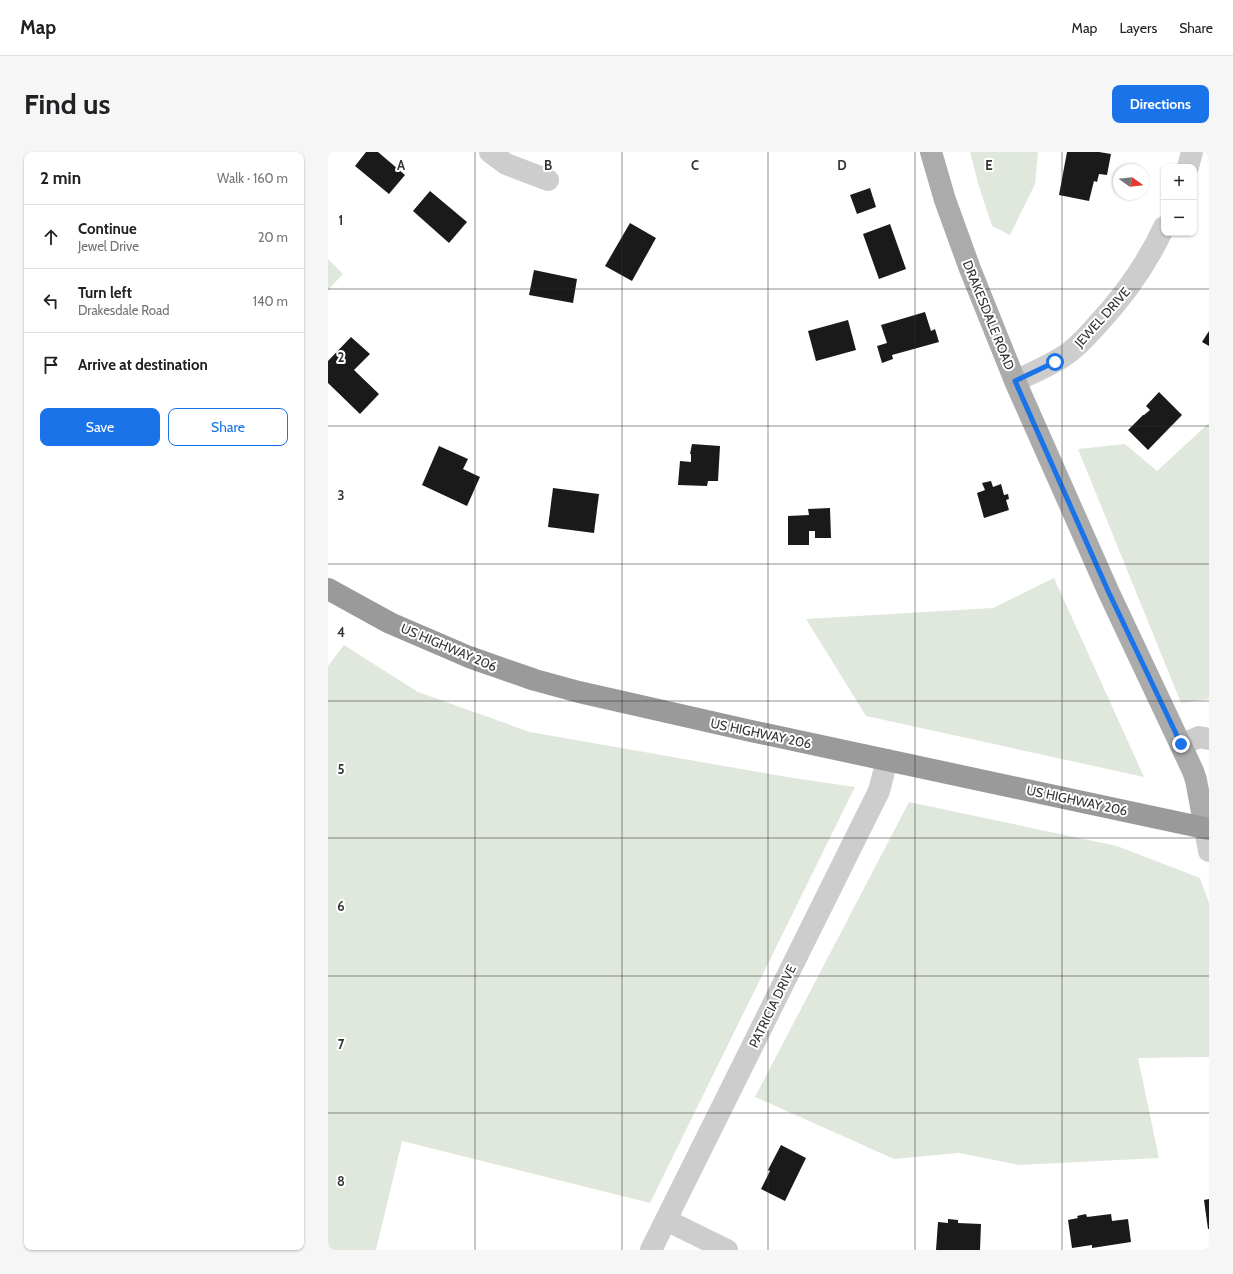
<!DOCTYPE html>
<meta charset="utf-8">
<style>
:root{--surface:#fff;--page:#f6f6f6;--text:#202124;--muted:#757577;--line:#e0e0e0;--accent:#1a73e8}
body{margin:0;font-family:Cabin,sans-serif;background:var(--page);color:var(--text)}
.controls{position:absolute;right:12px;top:12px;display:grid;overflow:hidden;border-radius:8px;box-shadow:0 1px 3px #0004}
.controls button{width:36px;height:36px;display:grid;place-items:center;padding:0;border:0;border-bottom:1px solid var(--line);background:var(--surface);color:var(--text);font:20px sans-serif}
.compass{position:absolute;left:785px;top:12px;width:36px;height:36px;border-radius:50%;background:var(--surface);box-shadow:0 1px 3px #0004;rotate:105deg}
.stop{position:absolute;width:12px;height:12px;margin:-9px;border:3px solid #1a73e8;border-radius:50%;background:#fff}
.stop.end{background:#1a73e8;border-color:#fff;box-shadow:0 1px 4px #0008}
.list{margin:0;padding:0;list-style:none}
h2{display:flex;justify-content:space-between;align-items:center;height:52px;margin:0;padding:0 16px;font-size:17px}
h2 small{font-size:13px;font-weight:400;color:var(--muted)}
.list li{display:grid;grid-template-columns:26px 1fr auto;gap:12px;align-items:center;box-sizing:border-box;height:64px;padding:0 16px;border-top:1px solid var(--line)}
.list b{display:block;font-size:15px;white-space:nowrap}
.list p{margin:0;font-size:13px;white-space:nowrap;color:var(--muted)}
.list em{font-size:13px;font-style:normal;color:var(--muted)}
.actions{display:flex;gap:8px;padding:12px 16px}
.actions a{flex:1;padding:9px 0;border:1px solid var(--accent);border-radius:8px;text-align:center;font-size:14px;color:var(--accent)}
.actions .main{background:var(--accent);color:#fff}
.icon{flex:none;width:22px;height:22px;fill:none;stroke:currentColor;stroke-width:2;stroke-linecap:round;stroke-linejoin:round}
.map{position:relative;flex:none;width:881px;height:1098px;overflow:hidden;border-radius:8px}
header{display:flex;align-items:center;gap:24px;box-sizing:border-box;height:56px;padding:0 20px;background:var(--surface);border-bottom:1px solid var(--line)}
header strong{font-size:19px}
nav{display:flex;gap:22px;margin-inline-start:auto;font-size:14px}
.intro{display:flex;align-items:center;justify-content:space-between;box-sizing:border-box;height:96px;padding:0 24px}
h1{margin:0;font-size:28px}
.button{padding:10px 18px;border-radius:8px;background:var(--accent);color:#fff;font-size:14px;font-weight:700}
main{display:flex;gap:24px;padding:0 24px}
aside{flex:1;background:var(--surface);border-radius:8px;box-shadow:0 1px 3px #0004}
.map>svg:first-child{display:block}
.green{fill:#e0e8dd}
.building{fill:#1a1a1a}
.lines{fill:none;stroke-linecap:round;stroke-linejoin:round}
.minor{stroke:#cdcdcd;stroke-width:22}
.major{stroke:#ababab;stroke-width:22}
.highway{stroke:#9a9a9a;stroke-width:22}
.route{stroke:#1a73e8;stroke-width:5}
.grid{fill:none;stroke:#333;stroke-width:1;stroke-opacity:0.55}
.labels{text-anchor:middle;stroke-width:4;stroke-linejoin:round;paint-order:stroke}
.street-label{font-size:13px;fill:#333;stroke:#fff}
.grid-label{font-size:13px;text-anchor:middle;font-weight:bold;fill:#333;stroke:#fff;stroke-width:4;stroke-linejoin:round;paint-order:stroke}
</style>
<header>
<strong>Map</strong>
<nav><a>Map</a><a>Layers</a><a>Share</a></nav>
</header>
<div class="intro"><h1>Find us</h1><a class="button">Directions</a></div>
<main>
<aside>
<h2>2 min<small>Walk · 160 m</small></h2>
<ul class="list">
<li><svg class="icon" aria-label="ahead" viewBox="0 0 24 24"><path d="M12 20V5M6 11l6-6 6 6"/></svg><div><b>Continue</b><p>Jewel Drive</p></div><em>20 m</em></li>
<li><svg class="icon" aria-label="left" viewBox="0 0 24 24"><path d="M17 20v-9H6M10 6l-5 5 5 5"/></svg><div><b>Turn left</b><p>Drakesdale Road</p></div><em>140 m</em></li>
<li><svg class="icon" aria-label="arrive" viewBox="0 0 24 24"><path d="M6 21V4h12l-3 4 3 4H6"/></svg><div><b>Arrive at destination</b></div></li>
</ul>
<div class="actions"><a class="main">Save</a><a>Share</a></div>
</aside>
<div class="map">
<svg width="881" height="1098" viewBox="0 0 881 1098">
<rect width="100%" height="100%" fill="#fff"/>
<g class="green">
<polygon points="642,0 710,0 707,32 682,83 664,74 650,31"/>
<polygon points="0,107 15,122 0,138"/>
<polygon points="881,271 881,547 853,551 750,297 797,292 829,319"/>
<polygon points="726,426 816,625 538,564 478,467 665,456"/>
<polygon points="16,493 90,540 202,580 459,625 527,635 322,1051 74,989 48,1098 0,1098 0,514"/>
<polygon points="581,650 789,694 872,726 881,751 881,905 810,906 831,1006 691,1013 631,1001 566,1007 427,945"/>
</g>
<g class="building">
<polygon points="38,0 50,0 77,23 61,42 27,14"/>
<polygon points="739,0 771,0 783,2 779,23 771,22 769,30 766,29 761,49 731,43"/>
<polygon points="542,36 548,55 529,62 522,43"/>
<polygon points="102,39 139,70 121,91 85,59"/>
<polygon points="302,71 328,86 304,129 277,114"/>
<polygon points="562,72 578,117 551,127 535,82"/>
<polygon points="206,118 249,127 245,151 201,143"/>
<polygon points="597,160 603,179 607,177 611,190 564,203 565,207 554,211 549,194 559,191 553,173"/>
<polygon points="520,168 528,198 488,209 480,179"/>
<polygon points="881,179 881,194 874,190"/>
<polygon points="23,185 42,202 26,218 51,242 32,262 0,231 0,209"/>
<polygon points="831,240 854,263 820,298 800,278 815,263 816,263 822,258 818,254"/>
<polygon points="364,292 392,294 390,329 380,329 379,334 350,333 352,309 363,310 363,302 362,302"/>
<polygon points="111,294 140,307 135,317 152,325 139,354 94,333"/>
<polygon points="663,329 665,335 673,332 676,343 680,342 681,347 678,348 681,358 656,366 649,341 657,338 654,331"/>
<polygon points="225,336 271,342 266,381 220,375"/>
<polygon points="502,356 503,386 487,386 487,379 481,379 481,393 460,393 460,364 481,363 480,357"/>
<polygon points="453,993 478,1006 457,1049 433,1037 442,1019 440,1018"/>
<polygon points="881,1047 881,1077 880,1077 876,1048"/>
<polygon points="758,1062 759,1065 783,1062 784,1069 800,1067 803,1090 764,1096 764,1093 744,1096 740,1068 750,1066 749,1064"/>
<polygon points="620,1067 630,1068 630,1071 653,1072 652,1098 608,1098 610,1070 620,1071"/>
</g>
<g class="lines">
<g class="minor">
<polyline points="162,0 178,12 220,28"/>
<polyline points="860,15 864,0"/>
<path d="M687,229C704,221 721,214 736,204C749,196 759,184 769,173C797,143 819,112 836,75"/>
<polyline points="853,593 871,585 881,587"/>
<polyline points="877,676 881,699"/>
<polyline points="338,1068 399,1098"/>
<polyline points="323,1098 551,639 559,608"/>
</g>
<polyline class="major" points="603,0 617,48 642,117 687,229 781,441 865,619 868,628 877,676"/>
<polyline class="highway" points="0,437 62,471 141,505 207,528 251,540 423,579 881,677"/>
</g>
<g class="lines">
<polyline class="route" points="727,210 687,229 781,441 853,592"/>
</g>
<path class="grid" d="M147,0V1098M294,0V1098M440,0V1098M587,0V1098M734,0V1098M0,137H881M0,274H881M0,412H881M0,549H881M0,686H881M0,824H881M0,961H881"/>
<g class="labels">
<g class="street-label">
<text transform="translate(661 163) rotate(68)" y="5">DRAKESDALE ROAD</text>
<text transform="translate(774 165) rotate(-48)" y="5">JEWEL DRIVE</text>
<text transform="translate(121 495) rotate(23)" y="5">US HIGHWAY 206</text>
<text transform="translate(433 581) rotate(12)" y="5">US HIGHWAY 206</text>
<text transform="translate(749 648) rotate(12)" y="5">US HIGHWAY 206</text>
<text transform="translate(444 854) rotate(-64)" y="5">PATRICIA DRIVE</text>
</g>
</g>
<g class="grid-label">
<text x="73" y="18">A</text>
<text x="220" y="18">B</text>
<text x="367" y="18">C</text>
<text x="514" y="18">D</text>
<text x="661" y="18">E</text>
<text x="13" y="73">1</text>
<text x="13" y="210">2</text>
<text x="13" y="348">3</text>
<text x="13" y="485">4</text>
<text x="13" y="622">5</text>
<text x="13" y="759">6</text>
<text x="13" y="897">7</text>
<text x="13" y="1034">8</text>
</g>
</svg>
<div class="controls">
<button>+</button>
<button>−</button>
</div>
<svg class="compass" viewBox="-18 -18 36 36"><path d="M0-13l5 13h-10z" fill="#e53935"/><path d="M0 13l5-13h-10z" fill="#757577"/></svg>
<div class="stop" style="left:727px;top:210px"></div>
<div class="stop end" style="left:853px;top:592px"></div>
</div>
</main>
